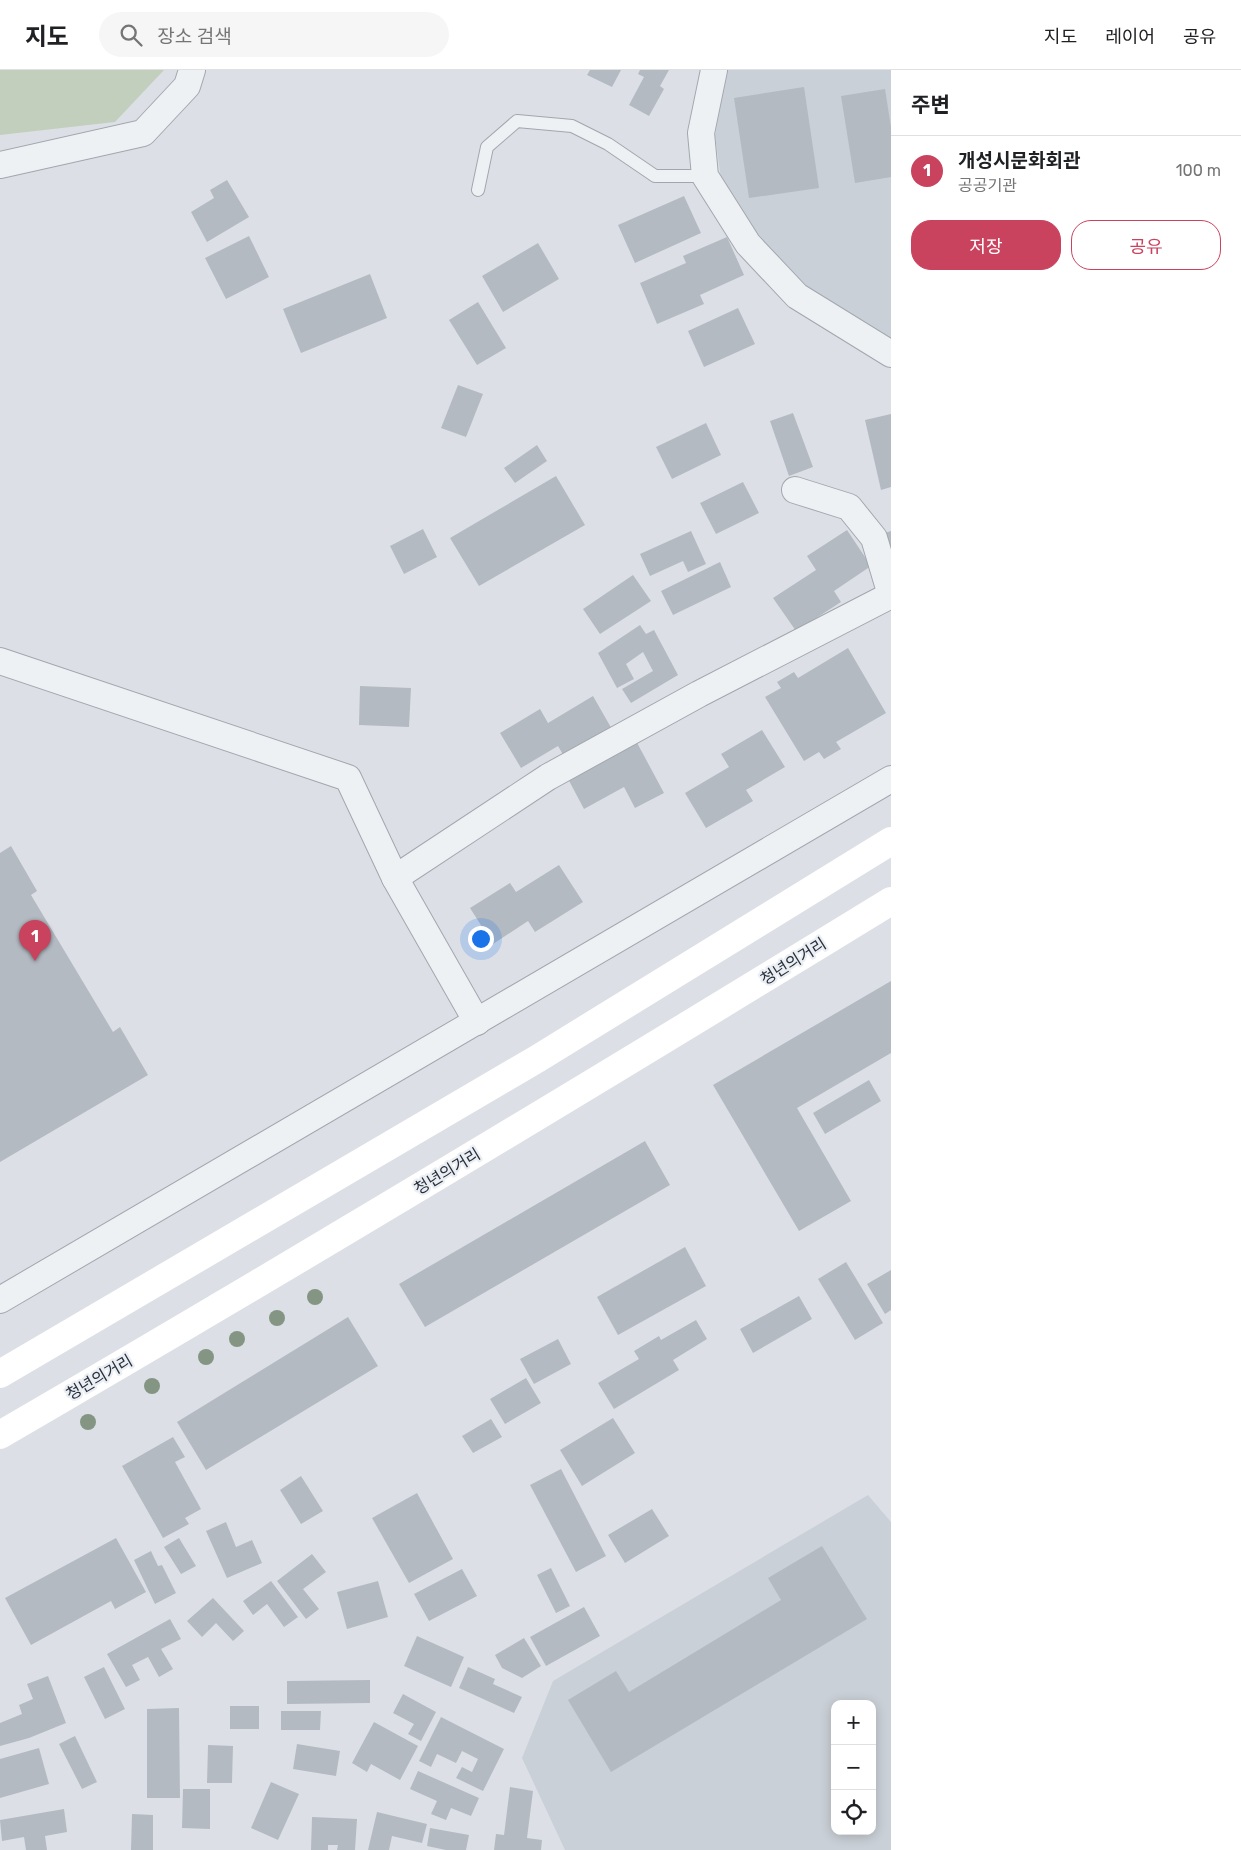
<!DOCTYPE html>
<html lang="ko">
<meta charset="utf-8">
<style>
:root{--surface:#fff;--page:#f6f6f6;--text:#202124;--muted:#757577;--line:#e0e0e0;--accent:#c9425e}
body{margin:0;font-family:Rubik,"Noto Sans KR",sans-serif;background:var(--page);color:var(--text)}
.controls{position:absolute;right:15px;bottom:15px;display:grid;overflow:hidden;border-radius:10px;box-shadow:0 2px 12px #0003}
.controls button{width:45px;height:45px;display:grid;place-items:center;padding:0;border:0;border-bottom:1px solid var(--line);background:var(--surface);color:var(--text);font:25px sans-serif}
.you{position:absolute;left:480px;top:868px;width:18px;height:18px;margin:-12px;border:4px solid #fff;border-radius:50%;background:#1a73e8;box-shadow:0 0 0 8px #1a73e833}
.badge{display:grid;place-items:center;width:32px;height:32px;border-radius:50%;background:var(--accent);color:#fff;font-size:16px;font-weight:700}
.pin{position:absolute;translate:-50% -41px;filter:drop-shadow(0 1px 2px #0008)}
.pin::after{content:'';position:absolute;top:26px;width:18px;height:15px;background:inherit;clip-path:polygon(0 0,100% 0,50% 100%)}
.list{margin:0;padding:0;list-style:none}
h2{display:flex;justify-content:space-between;align-items:center;height:65px;margin:0;padding:0 20px;font-size:21px}
h2 small{font-size:16px;font-weight:400;color:var(--muted)}
.list li{display:grid;grid-template-columns:32px 1fr auto;gap:15px;align-items:center;box-sizing:border-box;height:70px;padding:0 20px;border-top:1px solid var(--line)}
.list b{display:block;font-size:19px;white-space:nowrap}
.list p{margin:0;font-size:16px;white-space:nowrap;color:var(--muted)}
.list em{font-size:16px;font-style:normal;color:var(--muted)}
.actions{display:flex;gap:10px;padding:15px 20px}
.actions a{flex:1;padding:11px 0;border:1px solid var(--accent);border-radius:20px;text-align:center;font-size:18px;color:var(--accent)}
.actions .main{background:var(--accent);color:#fff}
.icon{flex:none;width:28px;height:28px;fill:none;stroke:currentColor;stroke-width:2;stroke-linecap:round;stroke-linejoin:round}
.map{position:relative;flex:none;width:891px;height:1780px;overflow:hidden}
header{display:flex;align-items:center;gap:30px;box-sizing:border-box;height:70px;padding:0 25px;background:var(--surface);border-bottom:1px solid var(--line)}
header strong{font-size:24px}
nav{display:flex;gap:28px;margin-inline-start:auto;font-size:18px}
.search{width:350px;height:45px;background:var(--page);display:flex;align-items:center;gap:12px;box-sizing:border-box;padding:0 18px;border-radius:28px;color:var(--muted);font-size:19px}
main{display:flex}
aside{flex:1;background:var(--surface)}
.map>svg:first-child{display:block}
.built{fill:#cad0d7;fill-rule:evenodd}
.green{fill:#c3cfbd}
.building{fill:#b3bac2}
.lines{fill:none;stroke-linecap:round;stroke-linejoin:round}
.lane-casing{stroke:#a2a7af;stroke-width:14}
.street-casing{stroke:#a2a7af;stroke-width:28}
.lane{stroke:#eef1f4;stroke-width:12}
.street{stroke:#eef1f4;stroke-width:26}
.secondary{stroke:#fff;stroke-width:28}
.tree{fill:#849584}
.labels{text-anchor:middle;stroke-width:4.5;stroke-linejoin:round;paint-order:stroke}
.street-label{font-size:16px;fill:#262f3b;stroke:#ebeff4}
</style>
<header>
<strong>지도</strong>
<div class="search"><svg class="icon" aria-label="search" viewBox="0 0 24 24"><circle cx="10" cy="10" r="6"/><path d="M15 15l6 6"/></svg>장소 검색</div>
<nav><a>지도</a><a>레이어</a><a>공유</a></nav>
</header>
<main>
<div class="map">
<svg width="891" height="1780" viewBox="0 0 891 1780">
<rect width="100%" height="100%" fill="#dce0e6"/>
<g class="built">
<polygon points="726,0 891,0 891,270 810,222 755,168 722,116 715,66"/>
<path d="M868,1425L891,1452V1780H565L522,1688L553,1611ZM835,1634H872V1761H835Z"/>
</g>
<polygon class="green" points="0,0 164,0 115,52 0,65"/>
<g class="building">
<polygon points="590,0 621,0 612,17 587,5"/>
<polygon points="640,0 669,0 660,16 664,19 649,46 629,35 644,7 638,4"/>
<polygon points="804,17 819,118 749,128 734,28"/>
<polygon points="885,19 891,57 891,107 855,113 841,26"/>
<polygon points="227,110 249,147 207,172 191,142 214,128 210,120"/>
<polygon points="684,126 701,163 635,193 618,155"/>
<polygon points="249,166 269,207 226,229 205,188"/>
<polygon points="727,167 744,205 700,225 704,234 657,254 640,213 686,193 683,186"/>
<polygon points="538,173 559,209 503,242 482,206"/>
<polygon points="370,204 387,248 301,283 283,239"/>
<polygon points="478,232 506,278 477,295 449,250"/>
<polygon points="738,238 755,274 704,297 688,261"/>
<polygon points="458,315 483,324 466,367 441,358"/>
<polygon points="793,343 813,397 789,406 770,351"/>
<polygon points="891,344 891,417 881,420 865,350"/>
<polygon points="706,353 721,385 672,409 656,377"/>
<polygon points="537,375 547,391 515,413 504,398"/>
<polygon points="556,406 585,455 479,516 450,468"/>
<polygon points="743,412 759,443 716,464 700,433"/>
<polygon points="423,459 437,487 404,504 390,476"/>
<polygon points="847,460 871,496 834,521 841,532 796,561 773,528 816,500 807,486"/>
<polygon points="691,461 706,494 688,502 683,491 650,506 640,484"/>
<polygon points="891,461 891,486 885,463"/>
<polygon points="720,492 731,517 673,545 661,521"/>
<polygon points="633,505 651,531 600,564 583,539"/>
<polygon points="640,555 646,564 654,560 678,605 631,633 622,619 653,601 643,582 626,594 634,609 617,618 598,583"/>
<polygon points="848,578 886,643 836,672 841,679 824,689 819,682 804,691 765,627 781,618 777,612 794,602 798,608"/>
<polygon points="360,616 411,618 409,657 359,655"/>
<polygon points="593,626 613,661 565,688 558,676 521,698 500,663 540,639 548,653"/>
<polygon points="762,660 785,697 746,720 753,731 706,758 685,723 729,697 721,684"/>
<polygon points="635,669 664,723 635,738 624,717 584,739 566,705"/>
<polygon points="11,776 37,821 31,825 113,962 120,957 148,1005 0,1092 0,783"/>
<polygon points="559,795 583,832 535,862 528,851 493,874 470,838 510,813 516,822"/>
<polygon points="891,911 891,983 797,1038 851,1131 799,1161 713,1015"/>
<polygon points="869,1010 881,1031 825,1064 813,1043"/>
<polygon points="645,1071 670,1115 425,1257 399,1214"/>
<polygon points="685,1177 706,1216 618,1265 597,1227"/>
<polygon points="846,1192 883,1253 855,1270 818,1209"/>
<polygon points="891,1200 891,1240 885,1244 867,1214"/>
<polygon points="799,1226 812,1249 753,1283 740,1259"/>
<polygon points="348,1247 378,1296 206,1400 177,1352"/>
<polygon points="696,1250 707,1269 673,1290 679,1300 614,1339 598,1313 639,1289 634,1281 659,1266 661,1270"/>
<polygon points="558,1269 571,1294 534,1314 520,1289"/>
<polygon points="526,1308 541,1333 505,1354 490,1329"/>
<polygon points="613,1348 635,1383 582,1416 560,1380"/>
<polygon points="491,1349 502,1367 473,1383 462,1366"/>
<polygon points="173,1367 185,1387 175,1392 201,1439 185,1448 189,1454 163,1468 122,1396"/>
<polygon points="561,1399 606,1486 576,1502 530,1415"/>
<polygon points="301,1406 323,1441 301,1454 280,1420"/>
<polygon points="417,1423 453,1489 409,1513 372,1448"/>
<polygon points="652,1439 669,1466 625,1493 608,1465"/>
<polygon points="226,1452 236,1477 252,1470 262,1493 227,1508 206,1461"/>
<polygon points="116,1468 146,1522 115,1539 111,1531 31,1575 5,1528"/>
<polygon points="179,1468 196,1496 181,1504 164,1477"/>
<polygon points="822,1476 867,1549 611,1702 568,1630 616,1601 629,1622 781,1530 768,1508"/>
<polygon points="151,1481 158,1496 162,1495 176,1523 155,1534 134,1490"/>
<polygon points="312,1484 326,1502 303,1519 319,1539 306,1549 277,1511"/>
<polygon points="551,1498 570,1536 556,1543 537,1505"/>
<polygon points="462,1499 477,1526 429,1551 414,1524"/>
<polygon points="271,1511 298,1547 284,1557 267,1534 253,1545 243,1531"/>
<polygon points="378,1511 388,1547 347,1559 337,1522"/>
<polygon points="213,1528 244,1561 233,1571 216,1553 202,1567 187,1551"/>
<polygon points="584,1537 600,1566 546,1596 530,1567"/>
<polygon points="170,1549 181,1569 161,1579 173,1599 159,1607 148,1587 132,1595 140,1610 126,1617 107,1584"/>
<polygon points="417,1566 464,1587 451,1617 404,1596"/>
<polygon points="524,1568 541,1596 522,1608 502,1598 495,1585"/>
<polygon points="104,1597 125,1639 105,1649 84,1607"/>
<polygon points="468,1597 495,1609 493,1614 522,1627 514,1643 459,1618"/>
<polygon points="48,1606 66,1653 29,1668 0,1676 0,1653 22,1644 19,1635 33,1629 27,1614"/>
<polygon points="370,1610 370,1633 287,1634 287,1611"/>
<polygon points="403,1624 436,1642 421,1671 408,1664 414,1654 393,1643"/>
<rect x="230" y="1636" width="29" height="23"/>
<polygon points="179,1638 180,1728 147,1728 147,1639"/>
<polygon points="281,1641 321,1641 320,1660 281,1660"/>
<polygon points="441,1647 504,1679 483,1721 456,1708 462,1697 472,1702 478,1689 462,1681 456,1693 437,1684 431,1697 419,1691"/>
<polygon points="374,1652 418,1676 400,1710 371,1694 367,1702 352,1693"/>
<polygon points="75,1666 97,1712 82,1719 59,1674"/>
<polygon points="297,1674 340,1681 336,1706 293,1699"/>
<polygon points="208,1675 233,1676 232,1713 207,1713"/>
<polygon points="39,1678 49,1714 0,1728 0,1689"/>
<polygon points="418,1701 479,1728 471,1746 451,1738 446,1750 431,1744 437,1731 410,1719"/>
<polygon points="271,1712 299,1724 278,1770 251,1758"/>
<polygon points="510,1717 533,1721 527,1768 542,1770 541,1780 494,1780 496,1764 504,1765"/>
<polygon points="183,1719 210,1719 210,1759 182,1758"/>
<polygon points="64,1739 67,1762 45,1766 47,1780 26,1780 24,1767 2,1771 0,1750"/>
<polygon points="377,1742 427,1754 422,1773 392,1766 389,1780 368,1780"/>
<polygon points="132,1744 153,1745 153,1780 131,1780"/>
<polygon points="312,1747 357,1749 355,1780 337,1780 338,1775 328,1775 328,1780 311,1780"/>
<polygon points="430,1758 469,1765 466,1780 446,1780 427,1776"/>
</g>
<g class="lines">
<defs>
<polyline id="lane" points="478,120 487,77 517,51 572,56 608,74 655,106 705,106"/>
<g id="street">
<polyline points="714,0 701,63 705,106 748,174 797,226 891,284"/>
<polyline points="0,95 143,63 187,16 192,0"/>
<polyline points="0,591 348,708 395,808 477,952"/>
<polyline points="395,808 548,707 699,624 891,525 874,468 849,437 795,420"/>
<polyline points="0,1230 891,709"/>
</g>
</defs>
<use href="#lane" class="lane-casing"/>
<use href="#street" class="street-casing"/>
<use href="#lane" class="lane"/>
<use href="#street" class="street"/>
<g class="secondary">
<polyline points="0,1304 537,989 891,771"/>
<path d="M0,1365C299,1191 596,1012 891,831"/>
</g>
</g>
<g class="tree">
<circle cx="315" cy="1227" r="8"/>
<circle cx="277" cy="1248" r="8"/>
<circle cx="237" cy="1269" r="8"/>
<circle cx="206" cy="1287" r="8"/>
<circle cx="152" cy="1316" r="8"/>
<circle cx="88" cy="1352" r="8"/>
</g>
<g class="labels">
<g class="street-label">
<text transform="translate(793 891) rotate(-32)" y="6">청년의거리</text>
<text transform="translate(447 1101) rotate(-31)" y="6">청년의거리</text>
<text transform="translate(99 1307) rotate(-30)" y="6">청년의거리</text>
</g>
</g>
</svg>
<div class="controls">
<button>+</button>
<button>−</button>
<button><svg class="icon" aria-label="locate" viewBox="0 0 24 24"><circle cx="12" cy="12" r="6"/><path d="M12 2v4M12 18v4M2 12h4M18 12h4"/></svg></button>
</div>
<div class="you"></div>
<div class="pin badge" style="left:35px;top:891px">1</div>
</div>
<aside>
<h2>주변<small></small></h2>
<ul class="list">
<li><span class="badge">1</span><div><b>개성시문화회관</b><p>공공기관</p></div><em>100 m</em></li>
</ul>
<div class="actions"><a class="main">저장</a><a>공유</a></div>
</aside>
</main>
